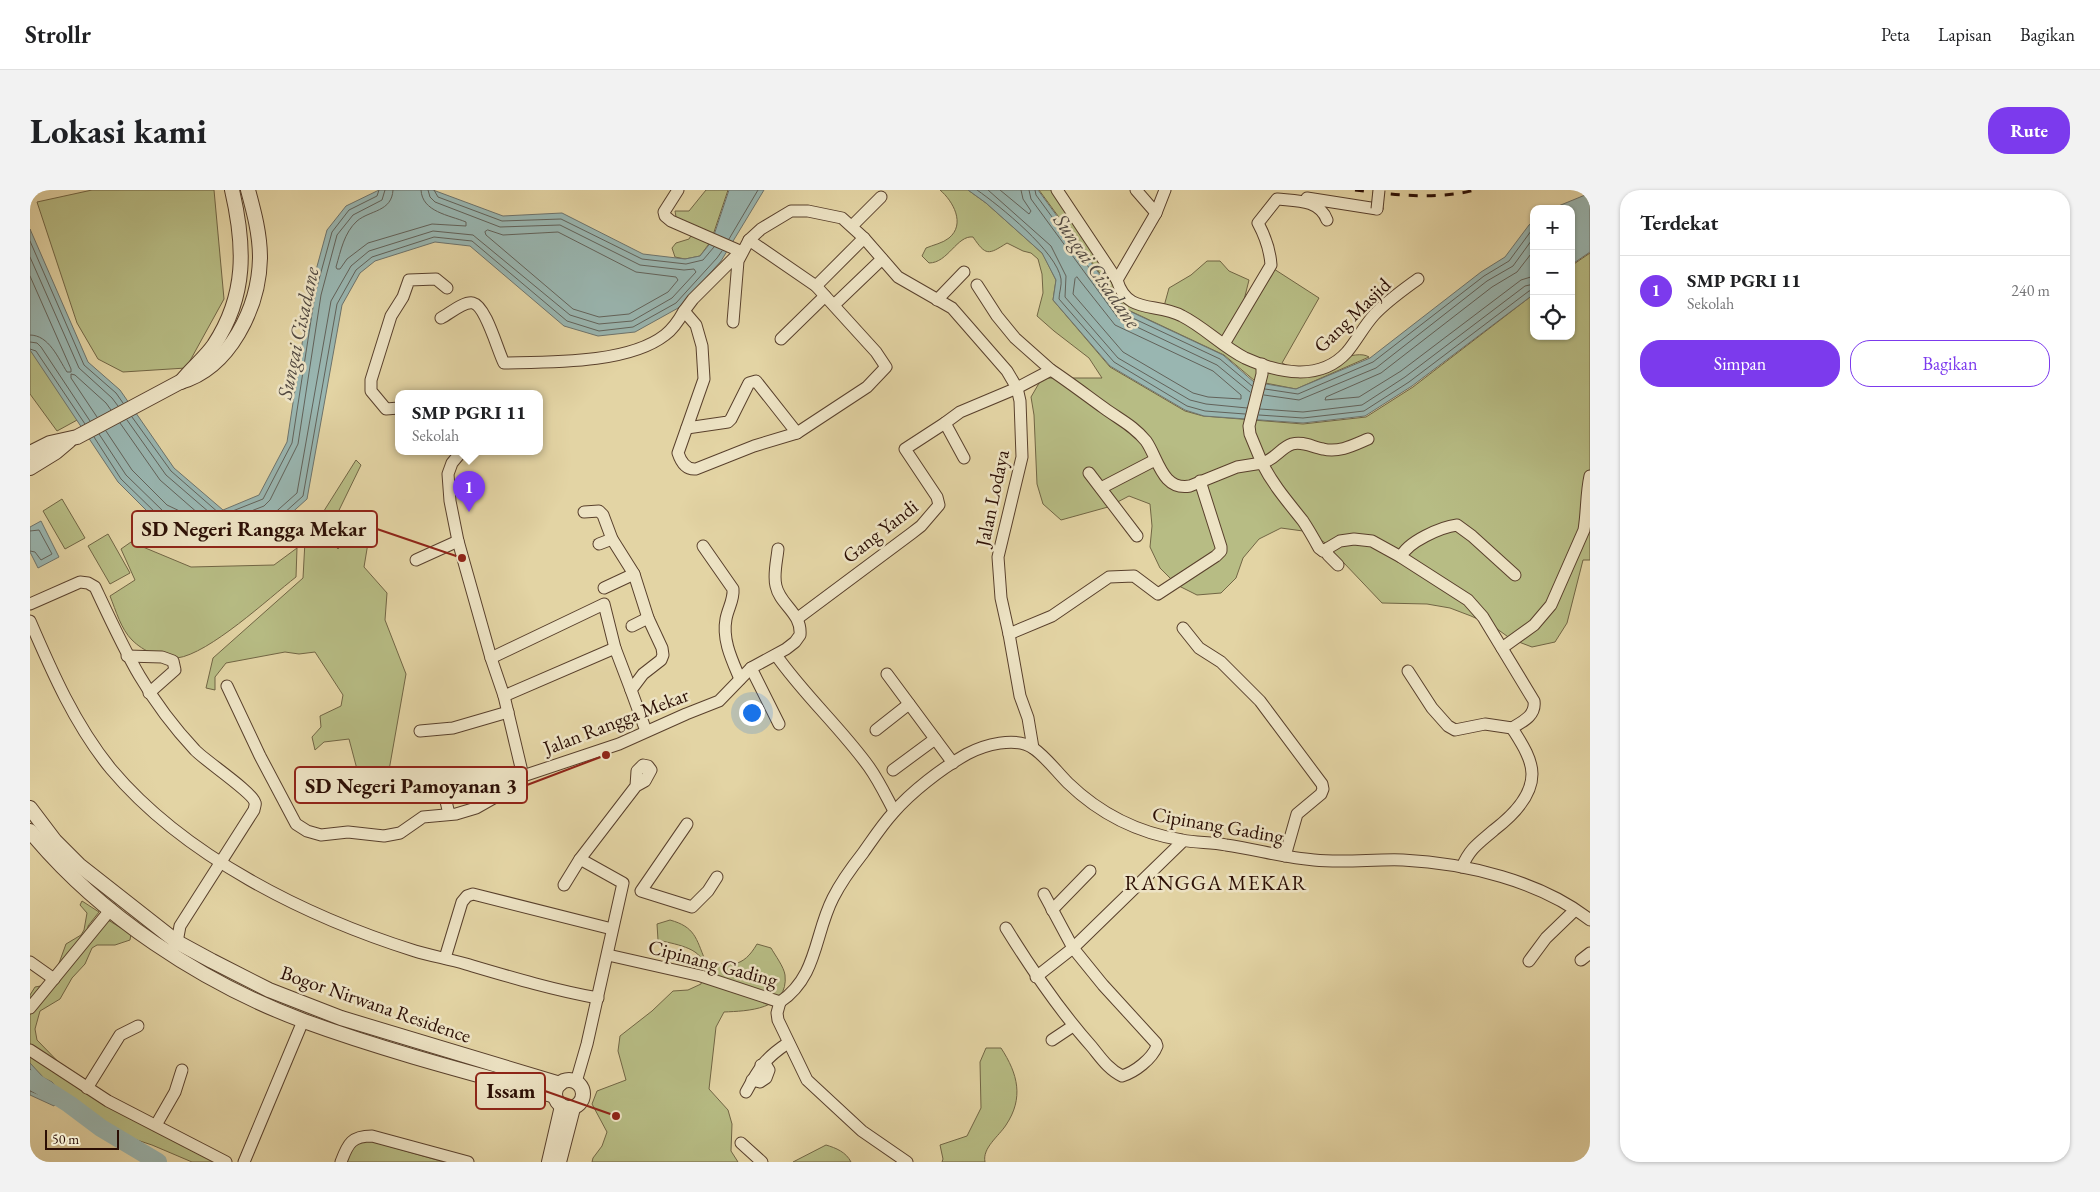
<!DOCTYPE html>
<html lang="id">
<meta charset="utf-8">
<style>
:root{--surface:#fff;--page:#f2f2f2;--text:#202124;--muted:#757577;--line:#e0e0e0;--accent:#7c3aed}
body{margin:0;font-family:"EB Garamond",serif;background:var(--page);color:var(--text)}
.controls{position:absolute;right:15px;top:15px;display:grid;overflow:hidden;border-radius:10px;box-shadow:0 1px 4px #0004}
.controls button{width:45px;height:45px;display:grid;place-items:center;padding:0;border:0;border-bottom:1px solid var(--line);background:var(--surface);color:var(--text);font:25px sans-serif}
.scale{position:absolute;left:15px;bottom:12px;width:74px;box-sizing:border-box;padding-left:5px;border:2px solid #2b0e04;border-top:0;font-size:14px;line-height:18px;white-space:nowrap;color:#2b0e04;-webkit-text-stroke:4px #ede3c4;paint-order:stroke}
.you{position:absolute;left:721px;top:522px;width:18px;height:18px;margin:-12px;border:4px solid #fff;border-radius:50%;background:#1a73e8;box-shadow:0 0 0 8px #1a73e833}
.badge{display:grid;place-items:center;width:32px;height:32px;border-radius:50%;background:var(--accent);color:#fff;font-size:16px;font-weight:700}
.pin{position:absolute;translate:-50% -41px;filter:drop-shadow(0 1px 2px #0008)}
.pin::after{content:'';position:absolute;top:26px;width:18px;height:15px;background:inherit;clip-path:polygon(0 0,100% 0,50% 100%)}
.popup{position:absolute;left:365px;top:200px;width:148px;height:65px;box-sizing:border-box;display:grid;place-content:center;border-radius:10px;background:var(--surface);filter:drop-shadow(0 1px 4px #0005);font-size:16px;white-space:nowrap;color:var(--muted)}
.popup b{font-size:19px;color:var(--text)}
.popup::after{content:'';position:absolute;left:50%;top:100%;margin-left:-10px;border:10px solid transparent;border-top-color:var(--surface)}
.list{margin:0;padding:0;list-style:none}
h2{display:flex;justify-content:space-between;align-items:center;height:65px;margin:0;padding:0 20px;font-size:21px}
h2 small{font-size:16px;font-weight:400;color:var(--muted)}
.list li{display:grid;grid-template-columns:32px 1fr auto;gap:15px;align-items:center;box-sizing:border-box;height:70px;padding:0 20px;border-top:1px solid var(--line)}
.list b{display:block;font-size:19px;white-space:nowrap}
.list p{margin:0;font-size:16px;white-space:nowrap;color:var(--muted)}
.list em{font-size:16px;font-style:normal;color:var(--muted)}
.actions{display:flex;gap:10px;padding:15px 20px}
.actions a{flex:1;padding:11px 0;border:1px solid var(--accent);border-radius:20px;text-align:center;font-size:18px;color:var(--accent)}
.actions .main{background:var(--accent);color:#fff}
.icon{flex:none;width:28px;height:28px;fill:none;stroke:currentColor;stroke-width:2;stroke-linecap:round;stroke-linejoin:round}
.map{position:relative;flex:none;width:1560px;height:972px;overflow:hidden;border-radius:20px}
header{display:flex;align-items:center;gap:30px;box-sizing:border-box;height:70px;padding:0 25px;background:var(--surface);border-bottom:1px solid var(--line)}
header strong{font-size:24px}
nav{display:flex;gap:28px;margin-inline-start:auto;font-size:18px}
.intro{display:flex;align-items:center;justify-content:space-between;box-sizing:border-box;height:120px;padding:0 30px}
h1{margin:0;font-size:35px}
.button{padding:12px 22px;border-radius:20px;background:var(--accent);color:#fff;font-size:18px;font-weight:700}
main{display:flex;gap:30px;padding:0 30px}
aside{flex:1;background:var(--surface);border-radius:20px;box-shadow:0 1px 4px #0004}
.map>svg:first-child{display:block}
.green{fill:#b7bc84;stroke:#716544}
.water{fill:#99b6b1;stroke:#6d736c}
.lines{fill:none;stroke-linecap:round;stroke-linejoin:round}
.shore{stroke:#62625a;stroke-width:1}
.river{stroke:#99b6b1;stroke-width:18}
.minor-casing{stroke:#59402c;stroke-width:13}
.tertiary-casing{stroke:#59402c;stroke-width:16}
.minor{stroke:#ede3c4;stroke-width:11}
.tertiary{stroke:#ede3c4;stroke-width:14}
.rail{stroke:#2b0e04;stroke-width:3;stroke-dasharray:9 9;stroke-linecap:butt}
.minor-bridge-casing{stroke:#59402c;stroke-width:13;stroke-linecap:butt}
.minor-bridge{stroke:#ede3c4;stroke-width:11}
.labels{text-anchor:middle;stroke-width:5;stroke-linejoin:round;paint-order:stroke}
.street-label{font-size:20px;fill:#2b0e04;stroke:#ede3c4}
.water-label{font-size:21px;font-style:italic;fill:#524941;stroke:#ede3c4}
.neighbourhood-label{font-size:21px;letter-spacing:1px;fill:#2b0e04;stroke:#ede3c4}
.leader{fill:none;stroke:#8f2418;stroke-width:2}
.callout-dot{fill:#8f2418;stroke:#ede3c4;stroke-width:2}
.callout{fill:#ede3c4;stroke:#8f2418;stroke-width:2}
.callout-label{font-size:21px;text-anchor:middle;font-weight:bold;fill:#2b0e04}
</style>
<header>
<strong>Strollr</strong>
<nav><a>Peta</a><a>Lapisan</a><a>Bagikan</a></nav>
</header>
<div class="intro"><h1>Lokasi kami</h1><a class="button">Rute</a></div>
<main>
<div class="map">
<svg width="1560" height="972" viewBox="0 0 1560 972">
<rect width="100%" height="100%" fill="#e3d4a4"/>
<filter id="stains"><feTurbulence type="fractalNoise" baseFrequency=".004" numOctaves="4"/><feColorMatrix values="0 0 0 0 .2 0 0 0 0 .09 0 0 0 0 .02 0 0 0 .5 -.17"/></filter>
<radialGradient id="worn" r=".72"><stop offset=".6" stop-color="#630" stop-opacity="0"/><stop offset="1" stop-color="#630" stop-opacity=".3"/></radialGradient>
<g class="green">
<polygon points="62,0 184,0 194,109 156,178 93,182 68,169 47,133 7,12"/>
<polygon points="676,0 698,0 681,51 670,66 655,69 645,67 642,58 646,53 659,49 662,44 646,27 645,21 659,21"/>
<path d="M910,0H938L956,13L1002,54L1013,64L1026,90L1023,110L1080,177L1155,221L1173,226L1273,234L1336,227L1383,197L1504,104V146H1541V76L1560,63V370H1553L1537,433L1525,452L1502,457L1481,449L1463,436L1441,426L1420,418L1397,414L1352,413L1294,352L1273,341L1251,338L1229,349L1213,368L1206,388L1191,403L1167,405L1147,395L1130,378L1120,357L1122,336L1120,314L1099,306L1078,317L1031,330L1013,314L1007,294L1004,225L1001,207L1012,188H1072L1059,168L1024,141L1007,126L1013,103L1012,84L1008,69L1001,63L993,61L977,53C958,65 956,66 943,47C927,45 918,73 899,73L892,66L896,58C903,55 913,53 919,48C936,34 923,11 910,0Z"/>
<path d="M1009,0H1027L1091,103L1133,120L1139,98L1161,85L1177,71H1190L1199,81L1219,90L1213,114L1244,79L1289,108L1252,173L1273,183C1288,178 1326,158 1339,167L1266,199L1225,191L1194,165L1096,119Z"/>
<polygon points="0,158 49,229 27,241 0,204"/>
<polygon points="326,270 331,275 296,347 308,359 325,341 340,341 334,377 357,403 355,430 376,484 358,586 328,583 319,549 294,552 285,560 282,547 291,537 290,526 311,516 313,505 285,462 269,464 255,462 196,473 185,487 185,500 176,498 183,468 273,388 275,351"/>
<polygon points="32,309 55,348 35,359 13,321"/>
<polygon points="78,344 100,383 80,394 58,356"/>
<path d="M101,352L161,377L244,375L267,358L266,387C239,408 179,464 147,468C132,470 113,461 102,450C91,439 86,421 80,406L105,390L91,359Z"/>
<polygon points="52,711 69,722 58,736 57,748 78,730 101,744 100,750 85,755 67,755 62,758 55,774 42,788 30,809 10,821 5,839 7,850 42,886 193,972 162,972 122,955 71,938 57,928 45,910 15,893 0,880 0,805 5,797 16,795 24,787 36,754 51,745 54,740 57,723 50,715"/>
<path d="M640,730C665,737 666,748 675,770C700,777 713,778 727,754L741,758C745,765 754,777 755,785C759,820 717,821 694,822L686,837L679,899L698,920L702,934L701,961L708,972H562L563,968L572,956L577,942L562,914L567,901L596,890L588,861L590,846L622,821L643,801L658,800L671,794C672,789 675,781 674,775C671,757 643,754 628,750L627,734Z"/>
<path d="M956,858H971C988,884 994,908 976,935C969,946 952,958 955,972H912L913,969L910,955L937,946L951,918L950,872Z"/>
<polygon points="337,950 414,972 315,972 324,955"/>
<path d="M796,955C806,958 816,962 821,972H763Z"/>
</g>
<g class="water">
<polygon points="349,0 403,0 473,26 532,23 613,64 655,69 670,66 682,51 699,0 734,0 691,71 650,117 605,142 568,146 534,136 440,56 405,52 345,71 330,83 312,115 277,309 246,337 210,351 172,355 126,330 88,292 0,160 0,39 58,172 90,200 144,278 193,320 229,305 257,252 280,102 297,40 316,16"/>
<polygon points="938,0 1008,0 1095,119 1193,165 1224,192 1266,199 1340,168 1451,82 1475,67 1499,35 1504,31 1504,104 1382,196 1335,226 1273,233 1174,226 1155,220 1080,176 1023,110 1026,90 1012,63 956,13"/>
<polygon points="1560,3 1560,62 1541,75 1541,19 1521,19"/>
<polygon points="11,331 29,367 8,378 0,362 0,337"/>
<polygon points="0,873 14,888 22,892 32,902 24,916 0,905"/>
</g>
<g class="lines">
<g class="shore">
<path d="M363,0C362,22 340,20 327,31C314,43 311,60 306,77L307,79H310L317,69L338,53L402,34L436,36V32C419,25 392,22 391,0"/>
<polyline points="404,0 408,7 472,31 531,29 612,69 656,74 673,70 684,57"/>
<path d="M947,0C970,16 1027,62 1031,89C1032,95 1029,103 1029,109L1084,172L1157,216L1175,221L1215,224"/>
<polyline points="958,0 1021,56 1036,86 1035,107 1088,168 1160,210 1176,214 1217,218"/>
<polyline points="970,0 999,24 1001,21 993,9 991,0"/>
<polyline points="999,0 1001,9 1088,128 1187,175 1220,202"/>
<polyline points="1005,0 1006,5 1092,123 1190,169 1222,196"/>
<polygon points="458,40 473,45 528,42 606,82 646,87 648,90 638,102 599,124 569,127 543,119 456,45 455,42"/>
<polyline points="699,49 728,0"/>
<polyline points="0,51 54,175 86,203 93,213"/>
<polyline points="1504,60 1487,82 1462,97 1351,183 1296,207 1295,210 1329,207 1371,181 1491,90 1504,86"/>
<polyline points="0,67 49,178 82,208 88,216"/>
<path d="M0,86L41,179V182H37C28,168 19,145 0,145"/>
<polygon points="1047,87 1085,135 1183,181 1211,205 1211,209 1178,207 1163,203 1093,162 1043,104 1045,89"/>
<polyline points="0,152 7,153 11,157 60,231"/>
<polyline points="0,159 6,161 55,234"/>
<polyline points="1235,199 1268,204 1343,172 1454,86 1479,71 1504,37"/>
<polyline points="1234,205 1269,210 1346,178 1457,91 1483,76 1504,47"/>
<polyline points="1230,219 1273,222 1332,215 1375,187 1495,96 1504,94"/>
<polyline points="1229,225 1273,228 1334,221 1379,192 1499,101 1504,100"/>
<polyline points="67,227 41,188 41,184 45,185 76,213 81,220"/>
<polyline points="102,227 141,281 190,324 195,324 233,309 262,253 285,104 302,42 319,20 347,6 349,0"/>
<polyline points="97,230 136,285 187,329 198,330 234,316 240,310 268,254 291,105 307,45 323,25 352,10 355,0"/>
<polyline points="76,241 102,280 137,315 177,334 177,331 130,290 90,233"/>
<polyline points="69,244 96,285 133,321 174,343 207,340 240,327 267,303 301,111 321,76 339,61 403,41 443,45 540,125 569,134 602,131 642,108 666,82 664,79 654,80 610,75 530,35 470,37 405,12 400,7 398,0"/>
<polyline points="64,247 91,289 129,326 173,350 209,346 243,333 273,306 307,114 326,80 342,67 404,47 442,51 537,131 569,141 603,137 646,113 687,68 692,61"/>
<polyline points="0,341 9,340 22,364 11,370 5,362 0,361"/>
<polyline points="0,879 11,892 19,896 25,903 20,909 0,901"/>
</g>
<polyline class="river" points="0,889 39,914 71,938 128,972"/>
<defs>
<g id="minor">
<polyline points="648,0 634,22 635,26 641,31 712,62"/>
<path d="M1027,0L1087,90C1097,125 1126,112 1152,126C1174,137 1193,157 1215,168C1248,183 1290,192 1317,162C1327,150 1334,136 1344,125C1357,111 1373,100 1388,89"/>
<polyline points="1106,0 1126,23"/>
<polyline points="1277,8 1347,19"/>
<polyline points="822,36 851,7"/>
<polyline points="1087,90 1126,23 1135,0"/>
<polyline points="947,95 967,126 985,148 1021,180"/>
<polyline points="786,96 834,48"/>
<polyline points="907,110 934,82"/>
<polyline points="804,115 852,69"/>
<polyline points="654,121 663,109 710,62"/>
<path d="M411,128C419,124 434,111 443,113C456,116 468,162 474,173C519,172 598,174 635,145C643,139 649,130 654,121L666,135L672,156L674,189L648,263C651,272 656,280 666,279L724,256L767,243L837,197L856,177L846,162L786,96L719,50"/>
<polyline points="703,132 708,71 719,50 731,39 761,21 778,21 812,28 834,48 868,87 922,118 977,181 987,198 990,211 992,267 968,367 971,408 979,444 990,506 998,528 1003,558"/>
<polyline points="751,149 795,106"/>
<path d="M1194,154L1241,75C1240,60 1235,46 1228,33L1247,9C1266,11 1289,9 1297,30"/>
<path d="M1232,174V184L1219,236L1220,244L1232,273C1246,269 1250,258 1262,254C1273,251 1282,257 1293,259C1309,263 1324,255 1338,249"/>
<polyline points="369,218 356,219 341,201 341,190 361,126 373,107 379,90 406,89 417,98"/>
<polyline points="657,238 698,232 701,229 719,193 726,191 767,243"/>
<polyline points="432,261 422,273 418,284 420,311 428,351 461,468 474,506 493,586"/>
<path d="M934,268L915,233L930,222L987,198L1021,180C1039,192 1056,205 1074,218C1089,229 1104,236 1116,251C1128,268 1132,301 1160,296L1207,277L1232,273C1243,295 1258,312 1273,331C1279,340 1284,349 1289,358L1293,361L1297,359L1298,365L1308,375"/>
<polyline points="1059,283 1107,346"/>
<polyline points="1071,298 1125,270"/>
<polyline points="554,322 569,321 573,325 582,349 604,384 618,428 632,458 633,465 631,470 613,484 601,500 616,541"/>
<polyline points="569,354 582,349"/>
<path d="M673,356L703,399C704,410 698,418 696,429C692,450 702,470 710,489"/>
<path d="M1293,361L1310,351L1324,349L1342,351L1371,367L1438,410L1453,427L1504,511C1506,525 1494,531 1482,538C1490,551 1502,568 1502,584C1502,607 1481,627 1464,640C1449,653 1440,658 1432,677"/>
<path d="M1371,367C1377,352 1411,337 1427,335L1442,346L1485,385"/>
<polyline points="386,370 428,351"/>
<polyline points="574,398 604,384"/>
<path d="M0,414L50,392L58,393L65,397C95,461 116,508 165,560C174,570 224,603 225,613C226,613 224,619 224,620L150,736L147,752L143,758"/>
<polyline points="768,428 882,343 891,336 909,315 907,307 875,259 915,233"/>
<path d="M0,431C22,482 45,535 81,579C155,667 277,727 385,761C402,766 419,769 436,774C480,787 523,800 568,808"/>
<polyline points="602,436 618,428"/>
<polyline points="1153,438 1169,458 1191,472 1230,511 1292,594 1293,599 1291,604 1267,624 1255,666"/>
<polyline points="979,444 1022,426 1079,387 1104,386 1128,404 1186,366 1191,361 1191,357 1170,291"/>
<path d="M1472,458L1504,435L1521,415L1554,340C1557,322 1556,304 1560,286"/>
<path d="M746,465C774,505 811,538 839,577C849,591 856,606 864,621"/>
<polyline points="97,466 132,467 143,471 145,480 119,503"/>
<polyline points="461,468 574,414 585,458 601,500"/>
<polyline points="721,478 749,534"/>
<polyline points="1378,481 1402,518 1418,536 1425,540 1455,534 1482,538"/>
<polyline points="857,484 923,573"/>
<path d="M197,496L230,566L266,634L277,641L291,645L318,642L354,646L370,643L393,627L426,624L446,618L476,601L493,586L589,554L656,524L689,511L721,478L756,459L765,452L770,445C772,423 750,415 746,396C743,385 747,370 748,359"/>
<polyline points="474,506 585,458"/>
<polyline points="846,540 879,514"/>
<polyline points="390,541 423,538 478,522"/>
<polyline points="863,580 905,549"/>
<polyline points="411,590 419,624"/>
<polyline points="657,634 611,701 662,717 678,701 687,687"/>
<polyline points="534,695 550,669"/>
<polyline points="1022,720 1060,681"/>
<path d="M976,738C1002,780 1029,820 1062,857C1071,868 1079,880 1092,886C1105,882 1122,869 1127,856L1126,853L1073,795L1043,758L1014,704"/>
<polyline points="578,765 671,786 750,812"/>
<polyline points="415,768 432,712 437,706 443,704 582,739"/>
<polyline points="1551,770 1560,763"/>
<polyline points="1499,771 1516,748 1545,720"/>
<polyline points="0,772 24,789"/>
<polyline points="1006,787 1043,758 1153,651"/>
<path d="M750,812C788,786 784,745 803,708C811,692 822,677 833,663C843,649 852,635 863,623C881,602 912,578 937,564C954,555 985,546 1003,558C1016,567 1027,582 1038,593C1070,624 1108,643 1152,650C1166,653 1181,652 1196,655C1225,659 1255,668 1284,670C1314,673 1344,669 1373,670C1435,673 1511,691 1560,730"/>
<polyline points="750,812 747,823 748,830 777,890 832,941 877,972"/>
<polyline points="0,818 81,719"/>
<polyline points="1022,850 1043,836"/>
<polyline points="0,860 78,911 196,972"/>
<polyline points="722,890 730,892 736,888 739,880 736,875 731,875"/>
<polyline points="546,892 557,854 593,693 550,669 606,596 615,591 621,580 618,576 613,575 607,581 606,596"/>
<polyline points="57,898 90,845 108,836"/>
<path d="M716,902C729,878 735,868 758,853"/>
<polyline points="126,935 145,902 152,880"/>
<polyline points="711,953 732,972"/>
<polyline points="214,972 273,831"/>
<path d="M311,972C318,953 322,946 342,946L438,972"/>
</g>
<g id="tertiary">
<path d="M151,192C161,179 175,168 184,155C217,105 215,56 202,0"/>
<path d="M0,263L20,253L47,247L150,192C200,178 229,117 230,68C230,44 224,22 218,0"/>
<polyline points="0,278 26,262 39,251"/>
<polyline points="0,618 25,651 49,675 147,752 182,771 239,800 311,828 530,894"/>
<path d="M0,641C69,725 172,793 274,831C356,861 441,883 525,906"/>
<circle cx="539" cy="904" r="14"/>
<polyline points="519,972 532,916"/>
<polyline points="529,972 543,918"/>
</g>
</defs>
<use href="#minor" class="minor-casing"/>
<use href="#tertiary" class="tertiary-casing"/>
<use href="#minor" class="minor"/>
<use href="#tertiary" class="tertiary"/>
<path class="rail" d="M1325,0C1364,5 1406,10 1445,0"/>
<defs>
<polyline id="minor-bridge" points="1347,19 1349,0"/>
</defs>
<use href="#minor-bridge" class="minor-bridge-casing"/>
<use href="#minor-bridge" class="minor-bridge"/>
</g>
<g class="labels">
<g class="street-label">
<text transform="translate(1322 125) rotate(-44)" y="7">Gang Masjid</text>
<text transform="translate(962 308) rotate(-78)" y="7">Jalan Lodaya</text>
<text transform="translate(850 341) rotate(-38)" y="7">Gang Yandi</text>
<text transform="translate(586 531) rotate(-21)" y="7">Jalan Rangga Mekar</text>
<text transform="translate(1188 635) rotate(10)" y="7">Cipinang Gading</text>
<text transform="translate(683 773) rotate(15)" y="7">Cipinang Gading</text>
<text transform="translate(346 814) rotate(19)" y="7">Bogor Nirwana Residence</text>
</g>
<g class="water-label">
<text transform="translate(1067 81) rotate(55)" y="7">Sungai Cisadane</text>
<text transform="translate(268 143) rotate(-78)" y="7">Sungai Cisadane</text>
</g>
<g class="neighbourhood-label">
<text x="1186" y="700">RANGGA MEKAR</text>
</g>
</g>
<path class="leader" d="M432 368L347 339M576 565L497 595M586 926L515 901"/>
<g class="callout-dot">
<circle cx="432" cy="368" r="5"/>
<circle cx="576" cy="565" r="5"/>
<circle cx="586" cy="926" r="5"/>
</g>
<g class="callout">
<rect x="102" y="321" width="245" height="36" rx="5"/>
<rect x="265" y="577" width="232" height="36" rx="5"/>
<rect x="446" y="883" width="69" height="36" rx="5"/>
</g>
<g class="callout-label">
<text x="224" y="346">SD Negeri Rangga Mekar</text>
<text x="381" y="603">SD Negeri Pamoyanan 3</text>
<text x="481" y="908">Issam</text>
</g>
<rect width="100%" height="100%" filter="url(#stains)"/>
<rect width="100%" height="100%" fill="url(#worn)"/>
</svg>
<div class="controls">
<button>+</button>
<button>−</button>
<button><svg class="icon" aria-label="locate" viewBox="0 0 24 24"><circle cx="12" cy="12" r="6"/><path d="M12 2v4M12 18v4M2 12h4M18 12h4"/></svg></button>
</div>
<div class="scale">50 m</div>
<div class="you"></div>
<div class="pin badge" style="left:439px;top:322px">1</div>
<div class="popup"><b>SMP PGRI 11</b>Sekolah</div>
</div>
<aside>
<h2>Terdekat<small></small></h2>
<ul class="list">
<li><span class="badge">1</span><div><b>SMP PGRI 11</b><p>Sekolah</p></div><em>240 m</em></li>
</ul>
<div class="actions"><a class="main">Simpan</a><a>Bagikan</a></div>
</aside>
</main>
